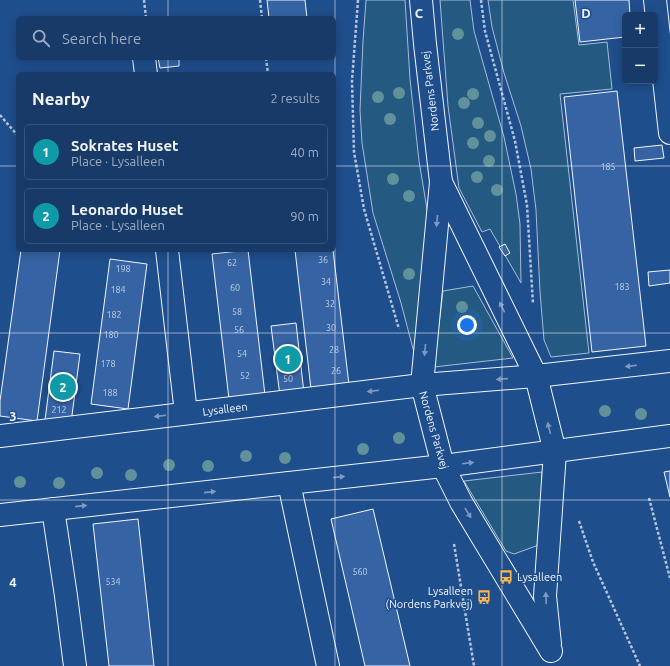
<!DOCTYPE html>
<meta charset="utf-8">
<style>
:root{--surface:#173a69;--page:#20416f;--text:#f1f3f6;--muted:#9eadc0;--line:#36547d;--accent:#ffb74d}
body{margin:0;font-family:Ubuntu,sans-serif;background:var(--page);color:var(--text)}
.controls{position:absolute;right:12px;top:12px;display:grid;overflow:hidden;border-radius:6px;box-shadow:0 2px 10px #0003}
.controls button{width:36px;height:36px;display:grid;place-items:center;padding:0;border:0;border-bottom:1px solid var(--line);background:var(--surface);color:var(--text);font:20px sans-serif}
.you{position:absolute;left:467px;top:325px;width:14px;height:14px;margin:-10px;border:3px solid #fff;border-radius:50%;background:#1a73e8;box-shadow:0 0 0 6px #1a73e833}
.badge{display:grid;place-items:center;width:26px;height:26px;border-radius:50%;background:var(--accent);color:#fff;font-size:13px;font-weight:700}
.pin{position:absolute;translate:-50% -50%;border:2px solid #fff;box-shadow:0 1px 4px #0006}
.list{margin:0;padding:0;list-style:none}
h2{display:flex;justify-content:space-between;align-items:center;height:52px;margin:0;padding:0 16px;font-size:17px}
h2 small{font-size:13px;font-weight:400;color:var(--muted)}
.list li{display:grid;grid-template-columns:26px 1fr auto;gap:12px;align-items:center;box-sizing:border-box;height:56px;margin:0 8px 8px;padding:0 8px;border:1px solid var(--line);border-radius:6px}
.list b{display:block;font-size:15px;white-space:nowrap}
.list p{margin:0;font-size:13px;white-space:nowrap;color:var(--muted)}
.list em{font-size:13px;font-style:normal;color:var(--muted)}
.icon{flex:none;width:22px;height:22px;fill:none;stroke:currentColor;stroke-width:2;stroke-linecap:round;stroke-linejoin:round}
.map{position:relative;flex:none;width:670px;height:666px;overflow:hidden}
.search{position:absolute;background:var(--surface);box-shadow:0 2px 10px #0003;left:16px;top:16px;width:320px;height:44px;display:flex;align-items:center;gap:10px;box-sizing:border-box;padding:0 14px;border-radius:6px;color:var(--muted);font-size:15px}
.panel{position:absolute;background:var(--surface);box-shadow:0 2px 10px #0003;left:16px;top:72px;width:320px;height:180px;border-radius:6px}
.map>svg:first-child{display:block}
.green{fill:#245a82;stroke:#a8bbd7}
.building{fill:#3563a3;stroke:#f2f6ff}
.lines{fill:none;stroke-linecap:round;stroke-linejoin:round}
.minor-casing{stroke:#f2f6ff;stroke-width:24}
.path{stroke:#b3c4dc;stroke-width:2.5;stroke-dasharray:3 2;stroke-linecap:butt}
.minor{stroke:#1f4e8c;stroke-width:22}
.tree{fill:#61919a}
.oneway{fill:#7e9ac0}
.grid{fill:none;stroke:#f2f6ff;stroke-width:1;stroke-opacity:0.55}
.labels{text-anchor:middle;stroke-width:3;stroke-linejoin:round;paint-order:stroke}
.number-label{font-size:9px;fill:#c3d1e8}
.street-label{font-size:11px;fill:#f2f6ff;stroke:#1f4e8c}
.poi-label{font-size:11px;fill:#f2f6ff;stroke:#1f4e8c;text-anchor:start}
.grid-label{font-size:13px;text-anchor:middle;font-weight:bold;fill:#f2f6ff;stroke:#1f4e8c;stroke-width:3;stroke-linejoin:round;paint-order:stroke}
</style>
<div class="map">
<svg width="670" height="666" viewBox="0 0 670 666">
<rect width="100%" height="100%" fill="#1f4e8c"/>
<g class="green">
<polygon points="366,0 405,0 410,79 419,161 431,233 416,360 401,303 373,213 362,143 360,110 363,41"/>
<polygon points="440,0 470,0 474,31 504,137 516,194 520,224 521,283 490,229 482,232 459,188 448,106"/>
<polygon points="488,0 573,0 579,45 607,42 612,89 560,94 589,353 551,357 544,340 540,292 536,210 531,169 521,126 504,73 492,27"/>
<polygon points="473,286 513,358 434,367 443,291"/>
<polygon points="542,472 540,541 536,546 514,554 506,551 464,481"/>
</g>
<g class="building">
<polygon points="267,0 305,0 307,18 269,18"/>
<polygon points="575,0 629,0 630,15 625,15 625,37 580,42"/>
<polygon points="158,58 179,58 179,66 160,68"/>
<polygon points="617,91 646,346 592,352 564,97"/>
<polygon points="662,145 664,158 635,161 634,148"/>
<polygon points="505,244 510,253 505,256 499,247"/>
<polygon points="21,250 60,250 37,421 0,416 0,401"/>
<polygon points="248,250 265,395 229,399 212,254"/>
<polygon points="295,250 333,250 349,385 311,389"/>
<polygon points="110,259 147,264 128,409 91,404"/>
<polygon points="670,270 670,283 649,286 648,272"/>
<polygon points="296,323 304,393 280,396 271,326"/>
<polygon points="54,351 80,354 71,423 45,420"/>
<polygon points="670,471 670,497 664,472"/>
<polygon points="373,509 410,666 365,666 331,519"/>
<polygon points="138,519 154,666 109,666 93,524"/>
<polygon points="483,592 489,601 484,604 478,595"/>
</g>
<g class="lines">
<defs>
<g id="minor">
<polyline points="421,0 425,44 441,182 422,385 443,466 461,502 551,651"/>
<polyline points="655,0 670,133"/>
<polyline points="144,58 146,74"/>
<polyline points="441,182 536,376 555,452 545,596 550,644"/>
<polyline points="167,250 186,413"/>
<polyline points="0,436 422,385 536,376 670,361"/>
<polyline points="289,483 328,666"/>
<polyline points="53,509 66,596 75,666"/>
<polyline points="0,515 443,466 670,436"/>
</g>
</defs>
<use href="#minor" class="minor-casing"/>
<g class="path">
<polyline points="144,0 146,18"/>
<polyline points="260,0 262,18"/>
<polyline points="358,0 352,81 354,152 364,209 399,329"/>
<polyline points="481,0 485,31 515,141 527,205 533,304"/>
<polyline points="266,58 268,74"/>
<polyline points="0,115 18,136"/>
<polyline points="649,498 670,578"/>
<polyline points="579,521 593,562 640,666"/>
<polyline points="454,544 474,666"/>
</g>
<use href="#minor" class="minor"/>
</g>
<g class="tree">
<circle cx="458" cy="34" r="6"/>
<circle cx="399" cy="93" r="6"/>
<circle cx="473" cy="94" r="6"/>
<circle cx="378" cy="97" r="6"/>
<circle cx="464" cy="103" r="6"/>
<circle cx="390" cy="119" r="6"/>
<circle cx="478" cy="123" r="6"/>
<circle cx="490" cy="136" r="6"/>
<circle cx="473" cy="143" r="6"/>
<circle cx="489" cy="161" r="6"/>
<circle cx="477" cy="177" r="6"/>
<circle cx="393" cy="179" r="6"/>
<circle cx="497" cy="190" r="6"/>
<circle cx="409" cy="196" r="6"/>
<circle cx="409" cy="274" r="6"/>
<circle cx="462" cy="307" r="6"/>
<circle cx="605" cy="411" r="6"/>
<circle cx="641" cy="414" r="6"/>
<circle cx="399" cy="438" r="6"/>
<circle cx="363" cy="449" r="6"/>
<circle cx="246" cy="456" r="6"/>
<circle cx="285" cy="458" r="6"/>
<circle cx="169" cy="465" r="6"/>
<circle cx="208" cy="466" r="6"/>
<circle cx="97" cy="473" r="6"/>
<circle cx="131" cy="475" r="6"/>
<circle cx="20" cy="482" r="6"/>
<circle cx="59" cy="483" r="6"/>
</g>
<defs><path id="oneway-solid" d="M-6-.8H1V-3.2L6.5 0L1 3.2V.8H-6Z"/></defs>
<g class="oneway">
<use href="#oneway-solid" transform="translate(437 221) rotate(95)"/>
<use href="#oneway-solid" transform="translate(502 307) rotate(-116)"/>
<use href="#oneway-solid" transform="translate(425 350) rotate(95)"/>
<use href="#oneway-solid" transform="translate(631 366) rotate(173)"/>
<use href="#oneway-solid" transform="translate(502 379) rotate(176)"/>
<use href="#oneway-solid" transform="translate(373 391) rotate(173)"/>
<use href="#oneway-solid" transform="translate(160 416) rotate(173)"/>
<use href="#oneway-solid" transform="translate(549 428) rotate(-104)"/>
<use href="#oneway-solid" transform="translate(468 463) rotate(-7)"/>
<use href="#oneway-solid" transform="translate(339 477) rotate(-6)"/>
<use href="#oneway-solid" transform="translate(210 492) rotate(-6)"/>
<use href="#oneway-solid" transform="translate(81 506) rotate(-6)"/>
<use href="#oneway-solid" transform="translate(468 513) rotate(59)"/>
<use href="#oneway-solid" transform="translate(546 598) rotate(-92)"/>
</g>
<path class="grid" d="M168,0V18M335,0V666M502,0V666M168,58V74M0,166H18M334,166H670M168,250V666M0,333H670M0,500H670"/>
<defs>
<symbol id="bus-bare" viewBox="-9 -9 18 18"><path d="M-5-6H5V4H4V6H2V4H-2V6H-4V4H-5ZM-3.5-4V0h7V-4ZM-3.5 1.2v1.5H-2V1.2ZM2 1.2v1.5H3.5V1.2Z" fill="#ffb74d" stroke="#1f4e8c" stroke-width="2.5" paint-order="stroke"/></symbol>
</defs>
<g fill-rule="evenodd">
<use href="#bus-bare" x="496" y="567" width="20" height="20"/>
<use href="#bus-bare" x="474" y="587" width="20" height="20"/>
</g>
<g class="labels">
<g class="number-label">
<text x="608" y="170">185</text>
<text x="323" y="263">36</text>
<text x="232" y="266">62</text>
<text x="123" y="272">198</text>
<text x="326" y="285">34</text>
<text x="622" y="290">183</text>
<text x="235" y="291">60</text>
<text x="118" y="293">184</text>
<text x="330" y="307">32</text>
<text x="237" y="315">58</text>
<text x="114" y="318">182</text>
<text x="331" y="331">30</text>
<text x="239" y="333">56</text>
<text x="111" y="338">180</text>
<text x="334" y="353">28</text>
<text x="242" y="357">54</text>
<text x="108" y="367">178</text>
<text x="336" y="374">26</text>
<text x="245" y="379">52</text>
<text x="288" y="382">50</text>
<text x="110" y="396">188</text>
<text x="59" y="413">212</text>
<text x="360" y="575">560</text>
<text x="113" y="585">534</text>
</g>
<g class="street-label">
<text transform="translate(430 91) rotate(-97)" y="4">Nordens Parkvej</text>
<text transform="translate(225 409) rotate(-7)" y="4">Lysalleen</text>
<text transform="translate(434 430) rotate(74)" y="4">Nordens Parkvej</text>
</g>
<g class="poi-label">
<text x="517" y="581">Lysalleen</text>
<text x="473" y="595" text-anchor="end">Lysalleen<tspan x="473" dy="13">(Nordens Parkvej)</tspan></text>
</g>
</g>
<g class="grid-label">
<text x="419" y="18">C</text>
<text x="586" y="18">D</text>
<text x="13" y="421">3</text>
<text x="13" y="587">4</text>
</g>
</svg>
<div class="controls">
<button>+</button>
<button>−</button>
</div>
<div class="you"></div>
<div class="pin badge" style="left:288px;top:359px;background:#0f9aa8">1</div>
<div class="pin badge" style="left:63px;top:387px;background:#0f9aa8">2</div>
<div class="search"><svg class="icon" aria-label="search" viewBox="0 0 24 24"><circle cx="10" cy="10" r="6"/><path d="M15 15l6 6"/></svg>Search here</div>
<section class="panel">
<h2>Nearby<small>2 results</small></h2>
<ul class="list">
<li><span class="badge" style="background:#0f9aa8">1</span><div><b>Sokrates Huset</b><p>Place · Lysalleen</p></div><em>40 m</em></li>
<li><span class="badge" style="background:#0f9aa8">2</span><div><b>Leonardo Huset</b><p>Place · Lysalleen</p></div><em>90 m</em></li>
</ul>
</section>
</div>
